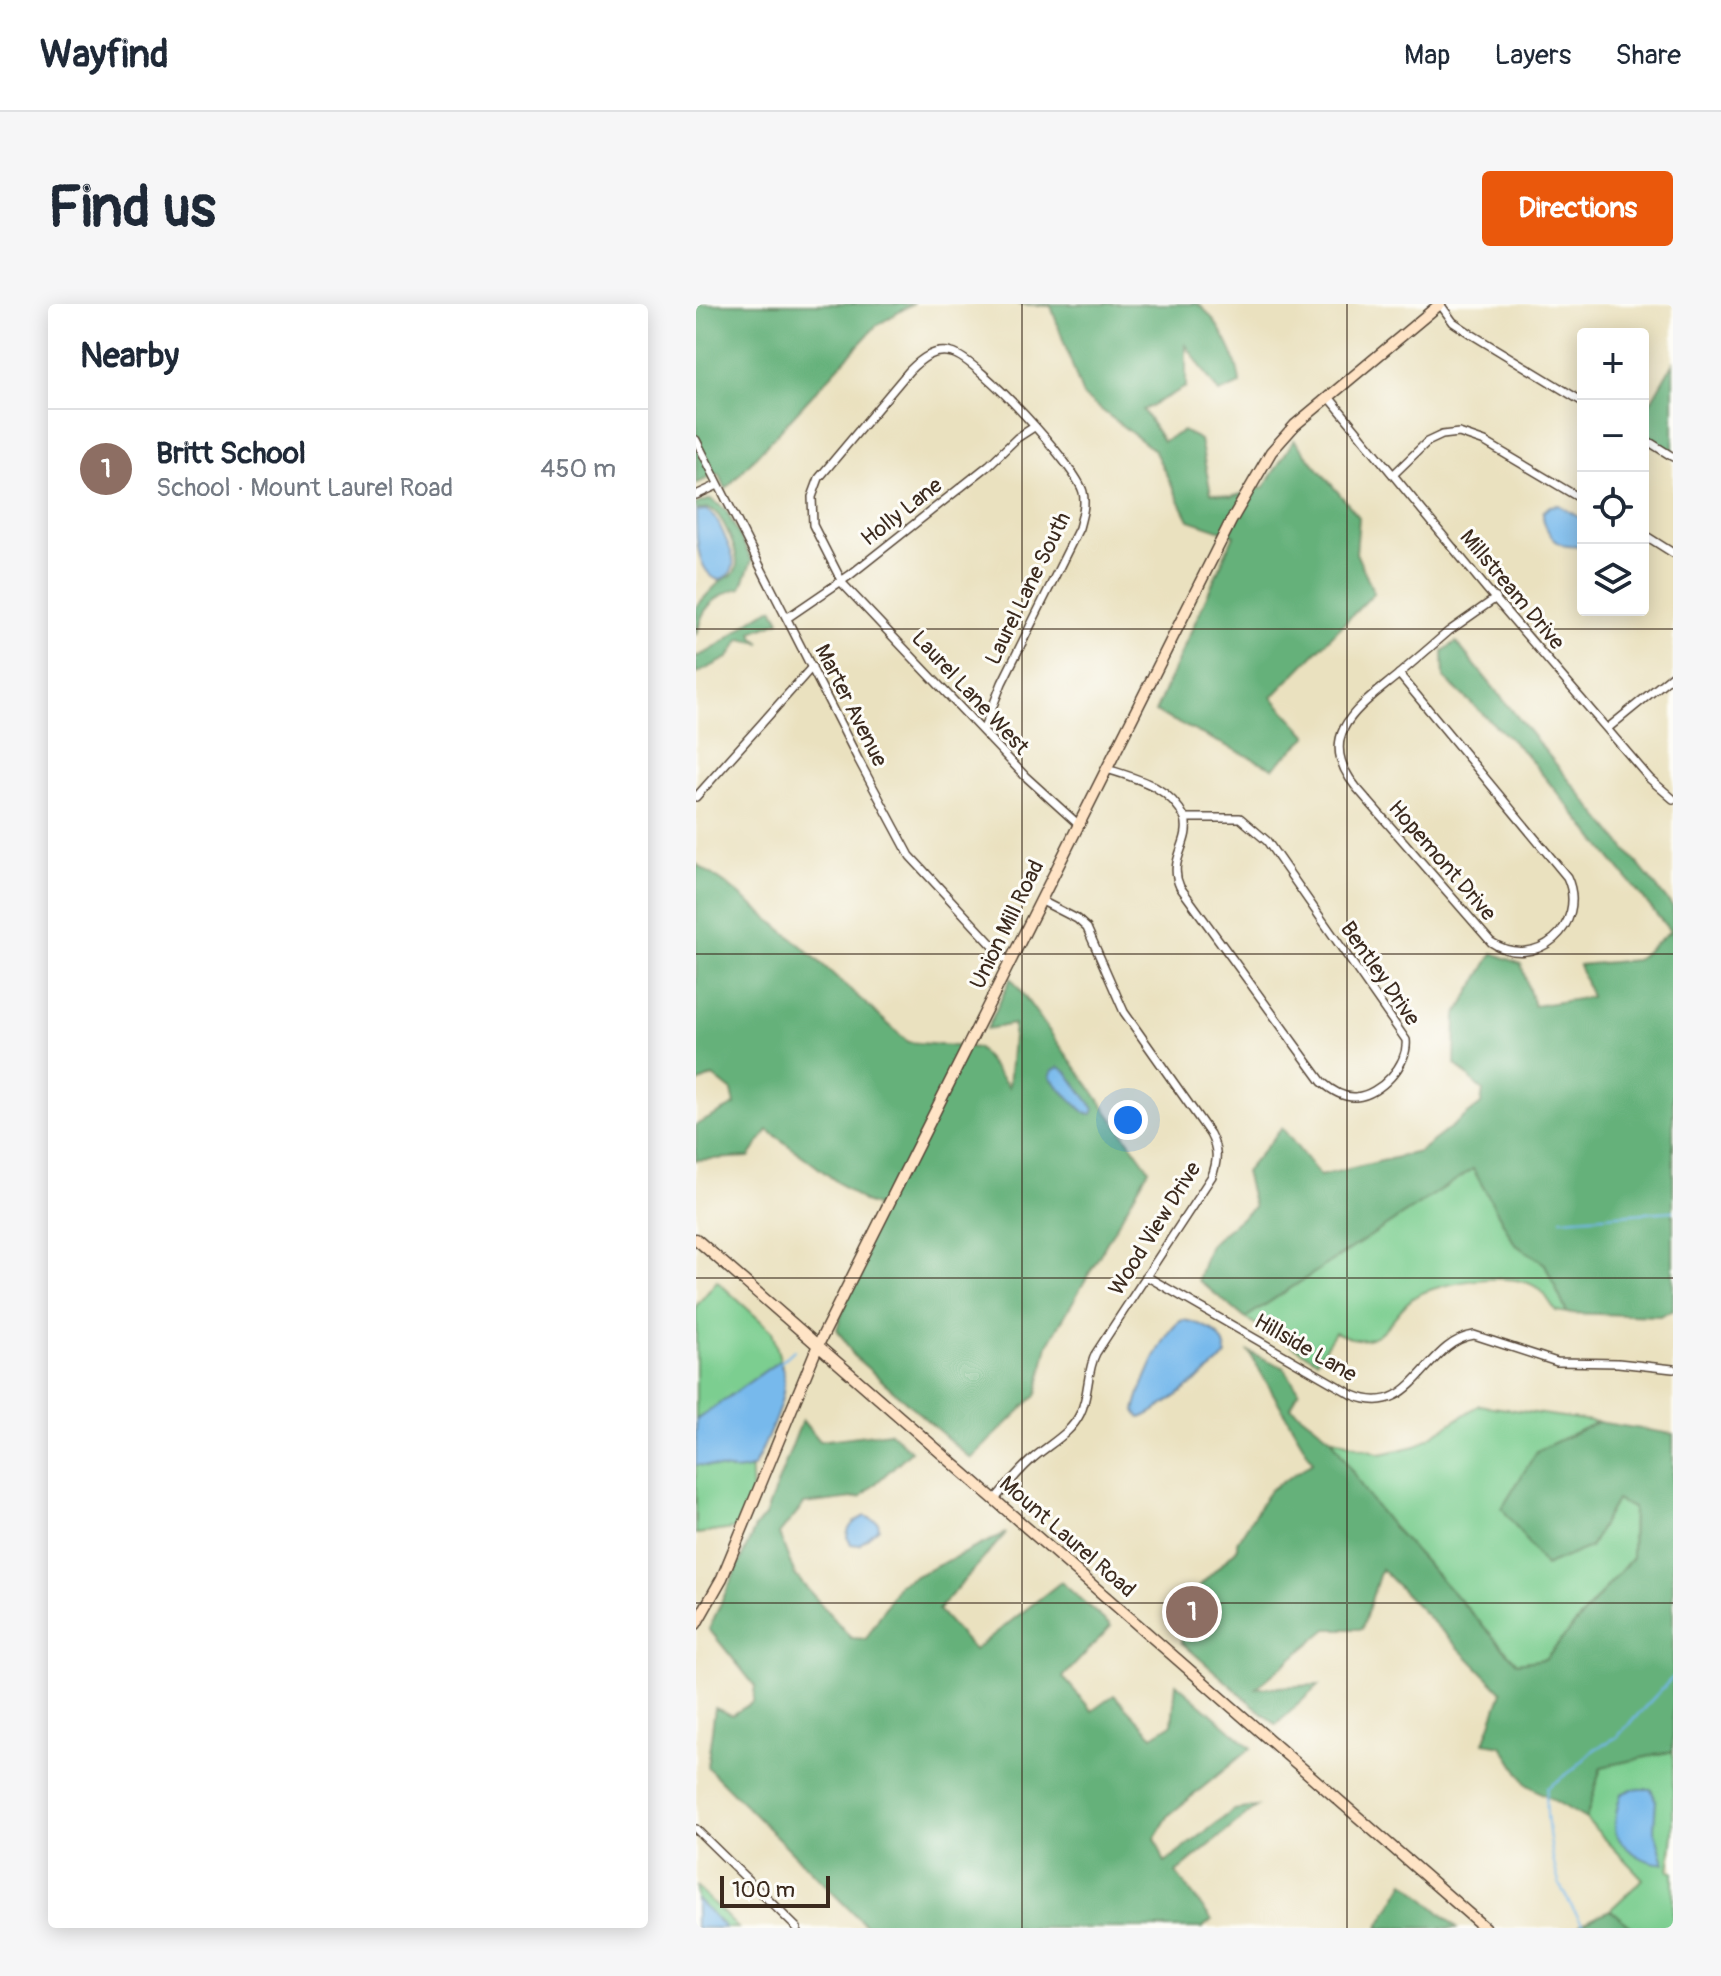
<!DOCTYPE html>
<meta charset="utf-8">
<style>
:root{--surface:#fff;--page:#f6f6f7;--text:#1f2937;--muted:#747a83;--line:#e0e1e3;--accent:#ea580c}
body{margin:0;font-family:Pangolin,sans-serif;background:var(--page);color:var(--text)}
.controls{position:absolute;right:24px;top:24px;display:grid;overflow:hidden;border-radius:8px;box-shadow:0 4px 20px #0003}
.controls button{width:72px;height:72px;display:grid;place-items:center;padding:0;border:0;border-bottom:2px solid var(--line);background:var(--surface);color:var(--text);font:40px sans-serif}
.scale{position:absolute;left:24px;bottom:20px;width:110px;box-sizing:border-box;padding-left:8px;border:4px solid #3b2a1e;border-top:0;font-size:22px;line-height:28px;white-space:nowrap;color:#3b2a1e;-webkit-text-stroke:6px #fdfcf7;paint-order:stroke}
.you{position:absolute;left:432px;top:816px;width:28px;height:28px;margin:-20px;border:6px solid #fff;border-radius:50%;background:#1a73e8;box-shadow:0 0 0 12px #1a73e833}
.badge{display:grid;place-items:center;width:52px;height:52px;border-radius:50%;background:var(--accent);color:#fff;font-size:26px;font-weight:700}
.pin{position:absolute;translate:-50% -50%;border:4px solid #fff;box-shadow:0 2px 8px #0006}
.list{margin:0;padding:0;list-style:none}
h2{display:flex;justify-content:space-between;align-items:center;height:104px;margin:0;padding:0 32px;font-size:34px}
h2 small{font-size:26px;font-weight:400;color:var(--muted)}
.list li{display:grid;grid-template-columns:52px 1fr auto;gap:24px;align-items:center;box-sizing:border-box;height:120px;padding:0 32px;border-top:2px solid var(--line)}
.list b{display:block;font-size:30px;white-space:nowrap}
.list p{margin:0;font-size:26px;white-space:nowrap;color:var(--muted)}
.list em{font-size:26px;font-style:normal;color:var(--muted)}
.icon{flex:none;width:44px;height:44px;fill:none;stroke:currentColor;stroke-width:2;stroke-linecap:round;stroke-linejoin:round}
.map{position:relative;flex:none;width:977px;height:1624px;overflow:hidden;border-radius:8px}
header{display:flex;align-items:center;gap:48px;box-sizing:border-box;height:112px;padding:0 40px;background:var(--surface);border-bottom:2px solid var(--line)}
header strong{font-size:38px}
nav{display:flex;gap:44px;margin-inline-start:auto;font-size:28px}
.intro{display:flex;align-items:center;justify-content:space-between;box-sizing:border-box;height:192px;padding:0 48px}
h1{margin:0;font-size:56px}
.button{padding:20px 36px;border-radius:8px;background:var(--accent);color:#fff;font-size:28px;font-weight:700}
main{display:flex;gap:48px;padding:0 48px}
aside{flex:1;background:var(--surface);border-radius:8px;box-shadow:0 4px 20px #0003}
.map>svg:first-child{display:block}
.green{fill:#7cce90;stroke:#5c7c57;stroke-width:2}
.forest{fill:#65b17a;stroke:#506e4c;stroke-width:2}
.water{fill:#77b9ec;stroke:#597285;stroke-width:2}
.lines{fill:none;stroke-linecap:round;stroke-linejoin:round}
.stream{stroke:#77b9ec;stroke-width:2}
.street-casing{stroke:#554536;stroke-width:10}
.secondary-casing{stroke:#554536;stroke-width:13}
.street{stroke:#fff;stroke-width:7}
.secondary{stroke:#ffe4c6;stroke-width:10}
.grid{fill:none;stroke:#3b2a1e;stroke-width:2;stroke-opacity:0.55}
.labels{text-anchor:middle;stroke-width:6;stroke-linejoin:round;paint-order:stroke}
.street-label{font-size:22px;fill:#3b2a1e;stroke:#fdfcf7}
</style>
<header>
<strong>Wayfind</strong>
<nav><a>Map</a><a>Layers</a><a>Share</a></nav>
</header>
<div class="intro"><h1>Find us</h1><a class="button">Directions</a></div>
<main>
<aside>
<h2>Nearby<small></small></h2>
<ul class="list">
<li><span class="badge" style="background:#8d6e63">1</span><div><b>Britt School</b><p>School · Mount Laurel Road</p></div><em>450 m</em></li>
</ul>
</aside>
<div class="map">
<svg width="977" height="1624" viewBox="0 0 977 1624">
<rect width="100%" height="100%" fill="#fdfcf7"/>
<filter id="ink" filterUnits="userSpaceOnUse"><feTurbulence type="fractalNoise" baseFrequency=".0125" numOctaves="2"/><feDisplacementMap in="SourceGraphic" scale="16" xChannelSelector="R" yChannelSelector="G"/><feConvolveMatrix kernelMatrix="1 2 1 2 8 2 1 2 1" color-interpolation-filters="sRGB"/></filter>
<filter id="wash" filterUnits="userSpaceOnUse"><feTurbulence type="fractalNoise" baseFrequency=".006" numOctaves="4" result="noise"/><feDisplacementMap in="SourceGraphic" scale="32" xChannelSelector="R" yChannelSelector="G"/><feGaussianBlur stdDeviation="1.8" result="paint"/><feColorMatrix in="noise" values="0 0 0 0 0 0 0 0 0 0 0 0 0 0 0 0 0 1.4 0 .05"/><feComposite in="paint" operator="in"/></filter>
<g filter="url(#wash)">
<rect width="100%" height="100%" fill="#eae1bf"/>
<g class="green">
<path d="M778,864L819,940L849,960L871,1009L860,1007C855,1001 851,992 845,987C822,964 746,978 720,992C702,1002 694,1027 675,1034C663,1038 650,1033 639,1028L621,1056L549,1014Z"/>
<polygon points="21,977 76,1027 86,1062 54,1150 56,1197 44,1224 0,1230 0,1002"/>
<polygon points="783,1101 902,1118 841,1147 894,1243 920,1196 937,1203 936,1254 849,1355 821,1359 695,1221 671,1191 635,1134 685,1150 720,1142"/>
<polygon points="977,1447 977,1530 973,1567 977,1568 977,1624 937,1624 914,1606 947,1575 890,1515 905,1463"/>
<polygon points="0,1582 42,1624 0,1624"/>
</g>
<g class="forest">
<polygon points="0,0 216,0 180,22 30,185 23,169 0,180"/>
<path d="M321,0H501C521,12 543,57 544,80L523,89L490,41V83L447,106L467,137L487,127L504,136L515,189L535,193L568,183L598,136L663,213L660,249L678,289L576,393L612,432L577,464L459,408L538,231L493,216L458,146L387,92L355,2Z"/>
<polygon points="977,59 977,153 947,135 947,111"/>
<path d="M15,195L30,206L56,256L45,284C28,287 9,300 4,318C3,322 3,327 0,330V303C5,297 21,280 26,276C32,272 37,273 40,265C45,253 28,215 18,207C13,203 6,205 0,206V200Z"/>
<path d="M77,304L84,317L56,328L58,334L65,339L45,335L32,354L0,370V353C33,341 46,317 77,304Z"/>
<polygon points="760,338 977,603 977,1007 964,1012 871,1009 849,960 819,940 777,865 549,1014 502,976 514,940 558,903 549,868 586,824 624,872 723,848 785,800 787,787 759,760 760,712 797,649 825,660 838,702 895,693 883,661 940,656 974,627 829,449 748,374 747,347"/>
<polygon points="0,560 33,582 108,644 212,738 282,744 313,783 318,720 291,725 315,674 453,865 352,1041 341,1090 275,1155 158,1052 141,1025 180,902 168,898 72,826 53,853 0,856 0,821 39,801 36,787 17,772 0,780"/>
<polygon points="553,1048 587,1063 603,1087 595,1103 635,1134 671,1191 695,1221 821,1359 849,1355 936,1254 937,1204 920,1196 894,1243 849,1262 806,1204 841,1147 897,1120 902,1118 977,1130 977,1447 905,1463 890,1515 830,1480 806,1442 788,1439 806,1388 685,1265 666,1325 631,1325 560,1384 623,1381 580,1421 485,1338 490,1295 541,1245 541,1238 574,1186 617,1158"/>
<polygon points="106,1116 123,1137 194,1128 215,1147 165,1193 108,1200 83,1230 99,1271 155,1334 170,1335 203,1280 310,1229 242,1306 278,1346 365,1278 415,1322 367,1373 396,1407 418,1391 457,1432 476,1420 480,1379 555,1444 473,1511 459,1534 469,1559 538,1506 560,1503 480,1569 516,1616 506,1624 172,1624 11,1463 19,1404 36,1411 57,1398 59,1382 13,1325 59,1224 69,1212"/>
<polygon points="709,1578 761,1624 682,1624"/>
<polygon points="914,1606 937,1624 884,1624 884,1620"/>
</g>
<g class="water">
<path d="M863,201L887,216V243C881,242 872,243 867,241C855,237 846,219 847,208L854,202Z"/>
<path d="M10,206C21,212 24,222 29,233C37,250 46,269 22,276C0,267 0,231 0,207Z"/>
<path d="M363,763L371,768L398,805L396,810L389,809C382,802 357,779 354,772L357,766Z"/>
<path d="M487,1016C506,1019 531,1030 530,1052C518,1064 459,1111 444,1114L439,1107C443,1087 469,1022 487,1016Z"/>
<path d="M83,1057C100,1084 70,1135 58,1163C34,1172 25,1162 0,1161V1116Z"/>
<path d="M169,1212L182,1218L183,1224L163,1241L155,1240L151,1233C152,1221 159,1217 169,1212Z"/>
<path d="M936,1485H955L960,1497L958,1524L968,1559C952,1561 926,1545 920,1529C917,1518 922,1500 925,1490Z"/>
<polygon points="0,1595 30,1624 0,1624"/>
</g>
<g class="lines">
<g class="stream">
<polyline points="866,915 977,907"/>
<polyline points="84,1059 98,1046"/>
<path d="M889,1624C882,1611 872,1598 866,1585C857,1569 848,1503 851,1484L878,1465L899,1445L921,1433L977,1373"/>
</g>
</g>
</g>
<g filter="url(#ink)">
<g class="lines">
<defs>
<g id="street">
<polyline points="744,0 757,18 775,30 887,98"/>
<polyline points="633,93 790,284 954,475 977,495"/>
<polyline points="947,134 977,153"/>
<polyline points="0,136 162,455 214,552 313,659"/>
<polyline points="698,170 731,138 746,131 763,129 789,138 887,196"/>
<polyline points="0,191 22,181"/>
<polyline points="947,230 977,249"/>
<polyline points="91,314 154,271 293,161 321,134 338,123"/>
<path d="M703,370L871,573C893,621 839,668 795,638L660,483C617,430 665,402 703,370Z"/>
<polyline points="703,370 753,327 800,294"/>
<polyline points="912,424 977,371"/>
<path d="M287,427L306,379L383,224C386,212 390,201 387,188C380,162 282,55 256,49C238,44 225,55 213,67L123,174L116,193L117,221L147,280L329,472L383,521"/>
<path d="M411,465C442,475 473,482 489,514"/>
<polyline points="0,493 116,363"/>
<path d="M489,514H544L571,537L710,736C713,760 684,791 660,793C647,794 635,786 626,778L484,583C471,555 496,539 489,514Z"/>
<path d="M450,972L657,1091C718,1117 728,1038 778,1031L861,1058L922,1059L977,1065"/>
<path d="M300,1194C311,1181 322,1168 334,1157C351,1141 374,1131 384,1110C394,1090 390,1068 400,1049L516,872C522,856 522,845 514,830L428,708L391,624L381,615L344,596"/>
<polyline points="0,1525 101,1624"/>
</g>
<g id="secondary">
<path d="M0,935C263,1164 526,1394 789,1624"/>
<polyline points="0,1320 26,1274 122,1041 535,217 575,148 599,121 744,0"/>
</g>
</defs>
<use href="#street" class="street-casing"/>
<use href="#secondary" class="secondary-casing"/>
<use href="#street" class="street"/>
<use href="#secondary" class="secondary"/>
</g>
</g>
<path class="grid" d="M326,0V1624M651,0V1624M0,325H977M0,650H977M0,974H977M0,1299H977"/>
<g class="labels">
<g class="street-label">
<text transform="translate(205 207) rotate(-38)" y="8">Holly Lane</text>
<text transform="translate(331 284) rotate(-64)" y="8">Laurel Lane South</text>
<text transform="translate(817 285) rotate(50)" y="8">Millstream Drive</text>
<text transform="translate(275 388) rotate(47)" y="8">Laurel Lane West</text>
<text transform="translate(156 401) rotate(63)" y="8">Marter Avenue</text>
<text transform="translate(747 556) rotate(49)" y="8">Hopemont Drive</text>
<text transform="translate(310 620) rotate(-64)" y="8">Union Mill Road</text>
<text transform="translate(685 669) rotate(55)" y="8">Bentley Drive</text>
<text transform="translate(458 924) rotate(-58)" y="8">Wood View Drive</text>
<text transform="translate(610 1043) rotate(30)" y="8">Hillside Lane</text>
<text transform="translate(372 1232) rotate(41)" y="8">Mount Laurel Road</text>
</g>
</g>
</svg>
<div class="controls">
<button>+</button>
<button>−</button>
<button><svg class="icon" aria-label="locate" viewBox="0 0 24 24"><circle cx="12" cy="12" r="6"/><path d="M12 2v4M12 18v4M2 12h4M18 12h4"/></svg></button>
<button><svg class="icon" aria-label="layers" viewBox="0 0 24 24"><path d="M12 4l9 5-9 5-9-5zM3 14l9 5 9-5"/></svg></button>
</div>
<div class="scale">100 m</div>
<div class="you"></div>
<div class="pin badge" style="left:496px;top:1308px;background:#8d6e63">1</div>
</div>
</main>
